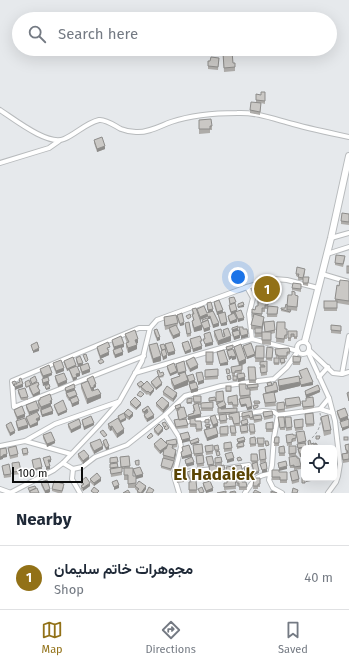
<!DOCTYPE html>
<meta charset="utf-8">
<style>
:root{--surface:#fff;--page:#f2f2f3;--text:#1f2937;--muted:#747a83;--line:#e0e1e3;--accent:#927117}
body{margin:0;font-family:"Fira Sans",Vazirmatn,sans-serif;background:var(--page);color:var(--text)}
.controls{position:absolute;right:12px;bottom:12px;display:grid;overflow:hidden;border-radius:6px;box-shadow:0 4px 16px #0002}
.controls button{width:36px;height:36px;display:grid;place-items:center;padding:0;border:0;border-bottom:1px solid var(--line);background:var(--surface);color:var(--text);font:20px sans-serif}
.scale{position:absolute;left:12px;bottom:10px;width:71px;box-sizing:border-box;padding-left:4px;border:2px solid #0b0c0c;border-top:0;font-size:11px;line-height:14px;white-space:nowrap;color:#0b0c0c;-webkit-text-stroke:3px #fff;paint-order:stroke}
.you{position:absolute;left:238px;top:277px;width:14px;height:14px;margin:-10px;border:3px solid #fff;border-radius:50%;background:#1a73e8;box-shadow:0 0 0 6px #1a73e833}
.badge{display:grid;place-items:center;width:26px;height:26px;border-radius:50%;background:var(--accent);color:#fff;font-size:13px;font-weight:700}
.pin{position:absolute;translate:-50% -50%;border:2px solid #fff;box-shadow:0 1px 4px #0006}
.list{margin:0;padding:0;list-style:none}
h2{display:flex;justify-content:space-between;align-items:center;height:52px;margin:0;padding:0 16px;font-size:17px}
h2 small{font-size:13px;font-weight:400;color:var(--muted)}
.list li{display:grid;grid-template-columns:26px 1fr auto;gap:12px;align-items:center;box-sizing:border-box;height:64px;padding:0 16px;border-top:1px solid var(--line)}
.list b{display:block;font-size:15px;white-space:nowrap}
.list p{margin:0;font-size:13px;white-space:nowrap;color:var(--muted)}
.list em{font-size:13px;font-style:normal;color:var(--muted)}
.icon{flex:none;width:22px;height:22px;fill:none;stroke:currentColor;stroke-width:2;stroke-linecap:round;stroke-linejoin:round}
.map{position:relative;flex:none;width:349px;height:493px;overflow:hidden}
.search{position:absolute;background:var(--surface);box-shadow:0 4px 16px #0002;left:12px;right:12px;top:12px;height:44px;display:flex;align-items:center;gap:10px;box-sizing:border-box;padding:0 14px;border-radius:22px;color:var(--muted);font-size:15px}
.sheet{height:116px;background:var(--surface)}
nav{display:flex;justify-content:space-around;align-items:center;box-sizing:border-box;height:56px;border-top:1px solid var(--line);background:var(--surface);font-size:11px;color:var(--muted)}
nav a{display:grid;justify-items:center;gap:2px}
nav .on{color:var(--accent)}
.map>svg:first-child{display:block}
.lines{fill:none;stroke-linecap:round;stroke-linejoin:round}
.street-casing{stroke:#b8bbbd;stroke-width:6}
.secondary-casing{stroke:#b8bbbd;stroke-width:8}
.path{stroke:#a2a5a7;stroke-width:1;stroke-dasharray:3 2;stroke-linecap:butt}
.street{stroke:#fff;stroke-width:4}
.secondary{stroke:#fff;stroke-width:6}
.wall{fill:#aeaca9}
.shaded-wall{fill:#8d8c8a}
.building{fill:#cac8c5;stroke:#8d8c8a}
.labels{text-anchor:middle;stroke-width:3;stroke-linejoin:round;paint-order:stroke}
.district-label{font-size:17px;font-weight:bold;fill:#5b4505;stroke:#fff}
</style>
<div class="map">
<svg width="349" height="493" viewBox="0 0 349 493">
<rect width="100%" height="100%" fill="#e6e9ec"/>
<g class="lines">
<defs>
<g id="street">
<path d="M0,110C14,119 48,146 64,139C76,134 86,123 99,120C106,119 115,126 121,129C126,131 131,132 136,132C148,133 160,126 171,122C192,115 214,113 237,113C256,112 274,119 293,124C311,129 330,133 349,137"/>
<polyline points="0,163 49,148 59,141"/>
<polyline points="331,238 349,233"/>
<polyline points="327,254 349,247"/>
<polyline points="322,274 349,282"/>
<polyline points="247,287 253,298 249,314 252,339"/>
<circle cx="303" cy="348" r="6"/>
<polyline points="309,350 333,373 342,374 349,372"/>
<polyline points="308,352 329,398 335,421 340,464 338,476 336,482 328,493"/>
<polyline points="144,356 14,407 12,381 139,328 150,328"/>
<polyline points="135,373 252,339 298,351 287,367 274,379 221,386 185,396 165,415"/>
<polyline points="342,374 349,336"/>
<polyline points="319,377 328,367"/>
<polyline points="320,409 333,413"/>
<polyline points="278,415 320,409 329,398"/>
<polyline points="183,422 263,411 274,412 278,415 274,437 272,465 269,480 273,488 282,493"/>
<polyline points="25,441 55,424 118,402"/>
<polyline points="0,446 25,441 71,454"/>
<polyline points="63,463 73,469 82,467 95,457 127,445 165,415 179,437 181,447 174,476 179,493"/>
<polyline points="73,469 72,479 80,493"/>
<polyline points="221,469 249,465"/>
<polyline points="174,473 214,469"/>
<polyline points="0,489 11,493"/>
<polyline points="10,493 54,470 63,463 98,426 119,402 142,361 150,328 157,320 247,287 274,279 287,280 318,288"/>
<path d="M245,493C252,483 256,475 269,474"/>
</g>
<polyline id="secondary" points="305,341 331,238 349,156"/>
</defs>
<use href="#street" class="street-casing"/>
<use href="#secondary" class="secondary-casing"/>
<path class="path" d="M312,438C319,431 322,423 320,413"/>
<use href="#street" class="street"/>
<use href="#secondary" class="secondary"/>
</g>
<g class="wall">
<rect x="200" y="49" width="7" height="7"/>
<polygon points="237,49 243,49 243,51 238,51"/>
<polygon points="235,52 235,56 232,56 233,63 235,63 235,71 224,72 223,53"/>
<polygon points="219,58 218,70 208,69 208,61 210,61"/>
<polygon points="265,92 265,104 261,103 260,115 250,113 250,110 256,102 256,94 261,95"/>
<polygon points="199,120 212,126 212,130 210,130 210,133 199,134"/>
<polygon points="94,140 105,149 97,152 94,143"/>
<polygon points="349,214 349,225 341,224 341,221"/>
<polygon points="345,259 343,267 335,265 335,263"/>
<polygon points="305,272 304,277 309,277 308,286 303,285 303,280 298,280 298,277 296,276 296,274"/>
<polygon points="349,281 349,305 337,303 337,311 324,311 324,301 335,301 335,299 339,286"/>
<polygon points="301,287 301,292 292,290 292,288"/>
<polygon points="270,294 269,303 268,303 268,307 278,310 277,317 267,317 267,309 265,309 265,312 262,312 262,316 264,321 264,322 275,330 275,333 271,334 271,345 262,344 262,332 265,332 264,323 262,331 262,337 255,337 255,330 251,329 251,325 253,317 252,317 252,309 255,310 258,306 258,298"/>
<polygon points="295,296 298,300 297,311 291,310 290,313 281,311 281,308 285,308 287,305"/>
<polygon points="229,298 235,305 237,311 244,320 238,322 237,319 237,322 230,324 228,319 228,316 231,314 229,308 230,305"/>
<polygon points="214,302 223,313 227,325 221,326 218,315 217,315 214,305"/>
<polygon points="207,303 213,311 219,326 213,328 210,319 208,319 207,317 200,320 199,317 201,325 201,323 203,322 202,320 210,330 204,332 202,326 202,330 194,332 192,325 192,321 193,320 192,309 197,311 207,313 208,312 207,306"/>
<polygon points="177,315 184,325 180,326 177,318"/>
<polygon points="164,317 178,323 177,328 180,336 173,339 169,331 169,329 165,330 164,321"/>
<polygon points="277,322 285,329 287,329 287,339 285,339 284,343 276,342"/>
<polygon points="185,323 191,333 191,336 187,337"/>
<polygon points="331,325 341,326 341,334 331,333"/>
<polygon points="232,328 238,330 240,338 234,340 233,337 232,335"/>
<polygon points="154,330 160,340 157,341 154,333"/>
<polygon points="223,330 231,341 218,345 214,336 214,331 223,337 224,337 223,334"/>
<polygon points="288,331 297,331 297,339 294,339 294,337 291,337 291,341 288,341"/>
<polygon points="125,334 138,343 136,344 137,349 128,353 126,347 126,343 127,343 125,338"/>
<polygon points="190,339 202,343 201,344 202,349 193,352 190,342"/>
<polygon points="112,340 124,347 121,348 123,355 115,358 113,353 113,350 114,350 112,343"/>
<polygon points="182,343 191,352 185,354 182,346"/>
<polygon points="165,344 175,354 168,356 166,349 167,358 163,360 161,353 161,351 160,345 165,347"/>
<polygon points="149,345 161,361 153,363 149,350"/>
<polygon points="243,346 255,356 247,359 243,349"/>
<polygon points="256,346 264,346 264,362 267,361 267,375 261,376 260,365 260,362 255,362"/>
<polygon points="97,347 110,349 108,350 109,355 100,359 97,350"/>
<polygon points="226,347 233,350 234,351 234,347 246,363 241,366 242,370 242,373 235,373 235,376 245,380 238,382 237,378 237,381 233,381 233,376 232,376 231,367 239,366 236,356 236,359 232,360 232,358 229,360 227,354"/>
<polygon points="267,347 273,348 272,361 266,360"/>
<polygon points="289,348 290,354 287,355 287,359 284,359 285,363 281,365 280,360 280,359 279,359 279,365 274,365 274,358 278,358 278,357 276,358 275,349"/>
<rect x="206" y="352" width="7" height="13"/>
<polygon points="293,356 301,357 300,365 293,365"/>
<polygon points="76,358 90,372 82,375 80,369 80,367 78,367 76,361"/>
<polygon points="64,361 76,366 80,376 77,377 77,379 73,381 69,370 67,371 64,364"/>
<polygon points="186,361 198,368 190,372 186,364"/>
<polygon points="53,363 64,371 56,374 53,366"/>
<polygon points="176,364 186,373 185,374 187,378 187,376 195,382 198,391 191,393 188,381 188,385 174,390 171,383 171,379 179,376 179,375 178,375 177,372 177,373 170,376 167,369 167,366 176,366"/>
<polygon points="248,367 255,367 256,383 249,383"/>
<polygon points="40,369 52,375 48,377 49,384 43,386 42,382 42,379 43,379 40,372"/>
<polygon points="218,369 218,379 205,380 205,370"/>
<polygon points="157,371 160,373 164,377 159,378 162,385 156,390 151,384 151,382 159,378"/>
<polygon points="299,371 313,385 301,387 300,384 300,386 279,391 278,384 278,380 301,378 299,373"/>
<polygon points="55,376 67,383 58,387 55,379"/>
<polygon points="30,379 37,382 39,387 38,388 40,394 33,397 29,389 29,387 26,388 25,384 25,382 32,385 30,381"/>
<polygon points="87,379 96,387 94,388 94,390 92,391 101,398 87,404 81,388 81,384 87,382"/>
<polygon points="267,383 272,386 273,385 273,383 278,392 274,393 276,406 265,407 263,394 266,393 265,387 268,386"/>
<polygon points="137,384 144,384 154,391 150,396 148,394 147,395 141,390 141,387 140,389 137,385"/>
<polygon points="239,384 246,389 247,389 247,385 258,384 258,390 250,391 252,409 247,410 246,406 241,407 239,402 239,399 240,399"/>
<rect x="226" y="386" width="5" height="6"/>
<polygon points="65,388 75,390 79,404 72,407 70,400 69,401 66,396 66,394 65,390"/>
<polygon points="18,390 28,397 28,400 21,400 18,393"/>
<polygon points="305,391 320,392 307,398 314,406 314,408 303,410 302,401 306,401 306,398 305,394"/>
<polygon points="163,392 177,396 173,402 163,395"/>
<polygon points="216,392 224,401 226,408 222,409 237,408 237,413 240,423 240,426 235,426 236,436 231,436 230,426 234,426 232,420 229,420 229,415 226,415 227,423 220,424 219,415 218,415 218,408 217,405 216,405"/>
<polygon points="193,396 201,396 201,403 213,402 213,411 201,411 201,405 198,405 201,417 194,418 195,421 202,429 202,431 196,432 196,427 190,427 190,420 188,420 188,415 193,414 194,411 193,408 193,405 194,405"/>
<polygon points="215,397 216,401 209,402 209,398"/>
<polygon points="228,397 238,405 238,407 233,408 232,405 228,405"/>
<polygon points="40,398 52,404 51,404 51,407 53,414 42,417 38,405 38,401 40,400"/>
<polygon points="192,398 192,404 187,404 187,399"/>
<polygon points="285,399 301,404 301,406 286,409"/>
<polygon points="254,401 259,401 260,404 254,405"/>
<polygon points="130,402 141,405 136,410 130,405"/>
<polygon points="284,402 285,412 277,412 277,403"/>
<polygon points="156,403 169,406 163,413 156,406"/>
<polygon points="180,404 187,420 188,428 176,429 174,423 174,420 178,419 177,413 177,410 179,409 176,411 175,406"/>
<polygon points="26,405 39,411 29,415 26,408"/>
<polygon points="54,405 67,412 58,416 54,407"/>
<polygon points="148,406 154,418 147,422 144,417 144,415 147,413 144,414 142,412 142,410"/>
<polygon points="345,408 340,422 337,414 337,411"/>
<polygon points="14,410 25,417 17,420 14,412"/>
<polygon points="263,412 273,415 273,418 264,420"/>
<polygon points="124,413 133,416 129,420 126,418 126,420 121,423 124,433 117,438 112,430 110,431 108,428 108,424 118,418 118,416"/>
<polygon points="242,413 253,417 253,420 250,420 249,418 242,420"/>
<polygon points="313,413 314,426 306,427 305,414"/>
<polygon points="253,416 262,419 262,421 254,423"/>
<polygon points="26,417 40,420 37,421 38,425 30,428 26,420"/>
<polygon points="210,417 218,426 215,427 218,437 207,441 204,433 204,430 213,428 210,420"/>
<polygon points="278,417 285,427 285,430 280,430"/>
<polygon points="321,417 331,430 331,434 324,436 321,421"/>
<polygon points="303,419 303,430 295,431 294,420"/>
<polygon points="82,420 94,425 84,430 82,423"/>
<polygon points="285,420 292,427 292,430 286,431"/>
<polygon points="16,421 28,428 18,431 16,424"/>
<polygon points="273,422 273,432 266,432 266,423"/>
<polygon points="68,424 81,428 71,433 68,427"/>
<polygon points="249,424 255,432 255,434 250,435"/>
<polygon points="6,425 15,433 10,436 6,427"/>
<polygon points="228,426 228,436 220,437 220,427"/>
<polygon points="240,426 248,431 248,433 241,434"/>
<polygon points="154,429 163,431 158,436 154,432"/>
<polygon points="296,432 306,441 306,444 305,444 306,448 304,448 304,456 300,457 298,452 297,444 298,444"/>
<polygon points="43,435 55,443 47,447 43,438"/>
<polygon points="286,435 293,435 296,438 296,441 292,442 292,445 287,446"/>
<polygon points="275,437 279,437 279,446 274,446"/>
<polygon points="250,438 256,444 256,446 250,447"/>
<polygon points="257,438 264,438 264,447 258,447"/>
<polygon points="237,439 245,442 241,443 244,446 244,447 237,449 237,445 238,443"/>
<polygon points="103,441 109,449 106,450 103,444"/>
<polygon points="166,441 177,444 177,447 173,448 173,449 176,454 174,462 173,461 174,464 171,471 161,468 161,466 163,459 163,455 164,451 160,454 154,447 154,444 166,443"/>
<polygon points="90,443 103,449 94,454 90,446"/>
<polygon points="224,443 232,448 232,451 224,452"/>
<polygon points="202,444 204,466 197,467 196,456 194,456 193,445"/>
<polygon points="349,444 349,462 343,463 342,454 346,453 345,445"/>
<polygon points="205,446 213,451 213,454 206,455"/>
<polygon points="284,446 285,456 279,456 279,447"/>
<rect x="289" y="446" width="7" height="10"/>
<polygon points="214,447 219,450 219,451 215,452"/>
<polygon points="8,448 18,454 18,457 10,459"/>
<polygon points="27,448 28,455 23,456 22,449"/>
<polygon points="259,450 266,459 266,462 260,463"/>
<polygon points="78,454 89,459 83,464 78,457"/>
<polygon points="251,454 257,454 258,463 257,463 259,473 254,475 252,467"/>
<polygon points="129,456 130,468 133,476 135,476 133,472 133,469 143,477 136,479 136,484 146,489 143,493 137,493 137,491 135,489 135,488 128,488 128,480 124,480 124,469 122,469 122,475 111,477 110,467 110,458 117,457 118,468 121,468 120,457"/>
<polygon points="206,457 214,464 214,466 215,465 215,458 222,462 222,465 216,466 216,467 225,470 225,474 224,474 224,478 218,479 217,476 210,477 209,467 208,467"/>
<polygon points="289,457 297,458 301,466 301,469 294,470 294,468 290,468"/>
<polygon points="12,463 21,471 21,474 13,475"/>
<polygon points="2,466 11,474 11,477 4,478"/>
<polygon points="235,466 243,473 243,476 236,477"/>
<polygon points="226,467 234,473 234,476 227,477"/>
<polygon points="272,470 279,472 287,472 287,483 280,483 280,480 272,480"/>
<polygon points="184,472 184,482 177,483 176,473"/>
<polygon points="187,472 195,479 190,481 187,475"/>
<polygon points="290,472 299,479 299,482 292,484"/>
<polygon points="254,478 260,478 260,487 258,487 258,489 253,489"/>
<polygon points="90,479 101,481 94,486 90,482"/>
<polygon points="235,479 236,489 224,490 224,483 227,483"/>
<polygon points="236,479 242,482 246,482 247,490 239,490 239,486 237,486"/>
<polygon points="81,481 90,486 83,491 81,489 81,486 83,485 81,484"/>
<polygon points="196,481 197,493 189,493 189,482"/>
<polygon points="41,482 50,492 48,493 45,493 41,485"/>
<polygon points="203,483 213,491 206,493 203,486"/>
<polygon points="64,487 62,493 58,493 52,491 52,489"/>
</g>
<g class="shaded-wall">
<polygon points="105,146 105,149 97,152 97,149"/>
<polygon points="244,305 244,307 238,308 238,307"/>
<polygon points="213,309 213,312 208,313 208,310"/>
<polygon points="223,310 223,313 217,315 217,312"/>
<polygon points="237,310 237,313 235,312 235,313 231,315 231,312"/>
<polygon points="207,314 207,317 200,320 200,317"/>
<polygon points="210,316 210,319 208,319 208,317"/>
<polygon points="264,317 264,321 262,331 262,327"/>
<polygon points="244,318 244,320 238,322 238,319"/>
<polygon points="237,319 237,322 230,324 230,322"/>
<polygon points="184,322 184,325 180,326 180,324"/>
<polygon points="227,322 227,325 221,326 221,324"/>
<polygon points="219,323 219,326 213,328 213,325"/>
<polygon points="202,325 202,330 194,332 194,328"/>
<polygon points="210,327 210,330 204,332 204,329"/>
<polygon points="238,328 238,331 232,333 232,330"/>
<polygon points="180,333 180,336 173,339 173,336"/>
<polygon points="248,334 248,337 241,339 241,336"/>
<polygon points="240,335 240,338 234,340 234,337"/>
<polygon points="231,336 231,341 218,345 218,341"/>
<polygon points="160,337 160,340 157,341 157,338"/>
<polygon points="138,339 138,343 135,344 135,340"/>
<polygon points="213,342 213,345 205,347 205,344"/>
<polygon points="124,344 124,347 114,350 114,347"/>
<polygon points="137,345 137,349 128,353 128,348"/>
<polygon points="202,346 202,349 193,352 193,349"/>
<polygon points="39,348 39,351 33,353 33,351"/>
<polygon points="191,349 191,352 185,354 185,352"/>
<polygon points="175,351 175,354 168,356 168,353"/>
<polygon points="109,352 109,355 100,359 100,356"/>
<polygon points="123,352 123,355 115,358 115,355"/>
<polygon points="255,354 255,356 247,359 247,357"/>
<polygon points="167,355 167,358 163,360 163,357"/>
<polygon points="161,356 161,361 153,363 153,359"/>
<polygon points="232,356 232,358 229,360 229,357"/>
<polygon points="236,356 236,359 232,360 232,357"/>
<polygon points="246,359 246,363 239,366 239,362"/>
<polygon points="228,362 228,365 220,366 220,364"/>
<polygon points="83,363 83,365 78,367 78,364"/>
<polygon points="76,365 76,368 69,369 69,370 67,371 67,369"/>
<polygon points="198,365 198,368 190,372 190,369"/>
<polygon points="64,368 64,371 56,374 56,371"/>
<polygon points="90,369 90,372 82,375 82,372"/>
<polygon points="177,371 177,373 170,376 170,374"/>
<polygon points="186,371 186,373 178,375 178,373"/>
<polygon points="52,373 52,375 43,379 43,376"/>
<polygon points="80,373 80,376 77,377 77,379 73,381 73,378 76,374"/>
<polygon points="245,377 245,380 238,382 238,379"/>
<polygon points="67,380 67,383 58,387 58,384"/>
<polygon points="188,380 188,385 174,390 174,386"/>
<polygon points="195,380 195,382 189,385 189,382"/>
<polygon points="204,380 204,383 198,385 198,382"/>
<polygon points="49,381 49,384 43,386 43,383"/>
<polygon points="300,382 300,386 279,391 279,386"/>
<polygon points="313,382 313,385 301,387 301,385"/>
<polygon points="162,383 162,385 156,390 156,388"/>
<polygon points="23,384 23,387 15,390 15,387"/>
<polygon points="96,384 96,387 94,388 94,390 90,391 90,389 94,385"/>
<polygon points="50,387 50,389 46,390 46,389"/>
<polygon points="75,388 75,390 66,394 66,391"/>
<polygon points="198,388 198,391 191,393 191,390"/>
<polygon points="154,389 154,391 150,396 150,393"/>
<polygon points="278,390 278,392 266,395 266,393"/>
<polygon points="320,390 320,392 306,398 306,395"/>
<polygon points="40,391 40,394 33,397 33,395"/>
<polygon points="177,393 177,396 173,402 173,399"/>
<polygon points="101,394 101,398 87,404 87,399"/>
<polygon points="77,395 77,397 70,399 70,400 69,401 69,398"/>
<polygon points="52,400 52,404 51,404 51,407 41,410 41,411 41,407"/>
<polygon points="79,401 79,404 72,407 72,404"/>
<polygon points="141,403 141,405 136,410 136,408"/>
<polygon points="169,403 169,406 163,413 163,410"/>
<polygon points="246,404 246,406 241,407 241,405"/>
<polygon points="226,405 226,408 219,411 219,408"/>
<polygon points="252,406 252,409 247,410 247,408"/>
<polygon points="39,409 39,411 29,415 29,412"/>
<polygon points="147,409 147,412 144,414 144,412"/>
<polygon points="67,410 67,412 58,416 58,414"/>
<polygon points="53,411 53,414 42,417 42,415"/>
<polygon points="133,413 133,416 129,420 129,417"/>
<polygon points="25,414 25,417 17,420 17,417"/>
<polygon points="201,414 201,417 188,420 188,417"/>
<polygon points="154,415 154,418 147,422 147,419"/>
<polygon points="348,416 348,419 340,422 340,419"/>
<polygon points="40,417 40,420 36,422 36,419"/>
<polygon points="126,418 126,420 120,423 120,421"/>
<polygon points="38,422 38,425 30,428 30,426"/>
<polygon points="94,423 94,425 84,430 84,427"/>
<polygon points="218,423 218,426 213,428 213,425"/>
<polygon points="248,423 248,425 242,426 242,425"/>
<polygon points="28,425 28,428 18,431 18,428"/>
<polygon points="81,425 81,428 71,433 71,430"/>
<polygon points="112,426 112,430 110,431 110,427"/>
<polygon points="210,426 210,428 206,429 206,427"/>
<polygon points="349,426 349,428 342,431 342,428"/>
<polygon points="163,428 163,431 158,436 158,434"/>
<polygon points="124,429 124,433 117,438 117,434"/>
<polygon points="15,431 15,433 10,436 10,433"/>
<polygon points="218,434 218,437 207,441 207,438"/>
<polygon points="190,438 190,441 182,443 182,440"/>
<polygon points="245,440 245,442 238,444 238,442"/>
<polygon points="55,441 55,443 47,447 47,444"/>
<polygon points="199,441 199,443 191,445 191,444"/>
<polygon points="167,445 167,448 160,454 160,451"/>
<polygon points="103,446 103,449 94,454 94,451"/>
<polygon points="109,446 109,449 106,450 106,448"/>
<polygon points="314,446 314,447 309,448 309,447"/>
<polygon points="176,450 176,454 174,462 174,458"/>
<polygon points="304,453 304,456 300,457 300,454"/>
<polygon points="7,454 7,457 3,458 3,459 0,460 0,457 3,455"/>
<polygon points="192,454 192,457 182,459 182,457"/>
<polygon points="89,456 89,459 83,464 83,461"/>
<polygon points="234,458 234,461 227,463 227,460"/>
<polygon points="48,460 51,460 51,462 48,463"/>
<polygon points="194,462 194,465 186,467 186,464"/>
<polygon points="50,466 50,469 46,470 46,467"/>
<polygon points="287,466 287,469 279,471 279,468"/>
<polygon points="42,467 42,469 34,471 34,469"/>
<polygon points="267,469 267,472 262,473 262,470"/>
<polygon points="259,471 259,473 254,475 254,472"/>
<polygon points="143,474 143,477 136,479 136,476"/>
<polygon points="195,476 195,479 190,481 190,479"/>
<polygon points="101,478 101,481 94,486 94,483"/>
<polygon points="311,479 311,481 306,482 306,480"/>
<polygon points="90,483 90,486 83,491 83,488"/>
<polygon points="119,485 119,488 114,490 114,487"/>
<polygon points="146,486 146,489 143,493 141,493"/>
<polygon points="213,488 213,491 206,493 206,491"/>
<polygon points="50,489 50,492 48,493 45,493 45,491"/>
</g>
<g class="building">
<rect x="200" y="49" width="7" height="5"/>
<polygon points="228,52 235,52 235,55 232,54 232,52 228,53"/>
<polygon points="232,52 233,63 235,63 235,67 224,68 223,53"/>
<polygon points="211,57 219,58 218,67 208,66 208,61 210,61"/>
<polygon points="261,92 265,92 265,101 256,100 256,94 261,95"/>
<polygon points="251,102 261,103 260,112 250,110"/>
<polygon points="211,119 212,126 210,126 210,129 199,129 199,120"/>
<polygon points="102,137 105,146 97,149 94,140"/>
<polygon points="342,213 349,214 349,222 341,221"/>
<polygon points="336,255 345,256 343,264 335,263"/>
<rect x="347" y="266" width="2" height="7"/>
<polygon points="297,267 305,269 303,278 298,277 299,274 296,274"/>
<polygon points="303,277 309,277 308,283 303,283"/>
<polygon points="340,280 349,281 349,301 335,299 337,285 339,286"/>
<polygon points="293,283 301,284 301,289 292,288"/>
<polygon points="259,289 270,290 269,299 268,299 268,305 265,305 265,308 262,308 262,314 252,313 252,309 255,310 256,306 258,306 258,299 260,299 258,298"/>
<polygon points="292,291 295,292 295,295 298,296 297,307 287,306 288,295 292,295"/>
<polygon points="234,297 236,302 230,304 229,298"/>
<polygon points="219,300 223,310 217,312 214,302"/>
<rect x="324" y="301" width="13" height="7"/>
<polygon points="211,302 213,309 208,310 207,303"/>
<polygon points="243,302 244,305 238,307 238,304"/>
<polygon points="235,303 237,310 231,312 229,305"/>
<polygon points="286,304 287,305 287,310 291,310 290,312 281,309 281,308 285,308"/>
<polygon points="204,306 207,313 213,311 219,323 213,325 210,316 208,317 207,314 200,317 197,309"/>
<polygon points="268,306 278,307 277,314 267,314"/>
<polygon points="196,308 202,325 194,328 192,321 194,320 192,314 194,314 192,309"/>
<polygon points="241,310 244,318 238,319 235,312"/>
<polygon points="225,312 227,322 221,324 218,314"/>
<polygon points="182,313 184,322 180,324 177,315"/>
<polygon points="234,313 237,319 230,322 228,316"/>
<polygon points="190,314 191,317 188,319 186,316"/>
<polygon points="254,314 264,317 262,327 251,325"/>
<polygon points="176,315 178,323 165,326 164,317"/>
<polygon points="207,318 208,320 203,322 202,320"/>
<polygon points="208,320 210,327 204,329 201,323"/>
<polygon points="274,321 275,330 265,332 264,322"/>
<polygon points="189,322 191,333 187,334 185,323"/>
<polygon points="277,322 285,322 285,329 287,329 287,335 285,335 284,339 276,338"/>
<polygon points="176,325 180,333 173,336 169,328"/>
<polygon points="331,325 341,326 341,331 331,330"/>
<polygon points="238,326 238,328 232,330 232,328"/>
<polygon points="239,327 243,327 243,329 247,329 248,334 241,336"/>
<polygon points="228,328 231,336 218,341 214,331 221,329 223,337 225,336 223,330"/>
<rect x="255" y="328" width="7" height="5"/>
<polygon points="157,329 160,337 157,338 154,330"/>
<polygon points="135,330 138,339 135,340 137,345 128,348 126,343 129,342 125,334"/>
<polygon points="239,330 240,335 234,337 233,334 232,332"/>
<polygon points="288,331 297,331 297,337 294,337 294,334 291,334 291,338 288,338"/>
<polygon points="210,332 213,342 205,344 203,339 205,339 204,334"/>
<rect x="262" y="332" width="9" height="8"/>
<polygon points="121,336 124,344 114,347 112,340"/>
<polygon points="200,336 202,341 200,341 202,346 193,349 190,339"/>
<polygon points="188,341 191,349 185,352 182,343"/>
<polygon points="37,342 39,348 33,351 31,345"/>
<polygon points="108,342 110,347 107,348 109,352 100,356 97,347"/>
<polygon points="172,342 175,351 168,353 165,344"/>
<polygon points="157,343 161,356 153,359 149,345"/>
<polygon points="251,343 255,354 247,357 243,346"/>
<polygon points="164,344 166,349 162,350 160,345"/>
<polygon points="241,344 246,359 239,362 234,347"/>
<polygon points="233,345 233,348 227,350 226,347"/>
<polygon points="256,346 264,346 264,358 255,358"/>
<polygon points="121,347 123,352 115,355 113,350"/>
<polygon points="267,347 273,348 272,358 266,358"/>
<polygon points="289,348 290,352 287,352 287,356 278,356 278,355 276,355 275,349"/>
<polygon points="165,349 167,355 163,357 161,351"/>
<polygon points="233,349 236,356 232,357 232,356 229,357 227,351"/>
<polygon points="224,350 228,362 220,364 217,352"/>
<rect x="206" y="352" width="7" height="10"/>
<polygon points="86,354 88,360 86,362 83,355"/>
<polygon points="80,356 83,363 78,364 76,358"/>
<polygon points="293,356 301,357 300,362 293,362"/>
<polygon points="73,357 76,365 67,369 64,361"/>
<polygon points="194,357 198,365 190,369 186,361"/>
<rect x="274" y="358" width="5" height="5"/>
<polygon points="284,358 285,362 281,363 280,359"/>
<polygon points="102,359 104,362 100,364 98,361"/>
<polygon points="61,360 64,368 56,371 53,363"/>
<polygon points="184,361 186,371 178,373 176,364"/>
<polygon points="267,361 267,372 261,373 260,367 265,367 264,365 260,365 260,362"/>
<polygon points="88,363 90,369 82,372 80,366"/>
<polygon points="174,363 177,371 170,374 167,366"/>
<polygon points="49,365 52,373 43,376 40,369"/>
<polygon points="242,365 242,370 235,371 235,373 232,373 231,367"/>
<polygon points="77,366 80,373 76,374 77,377 73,378 69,369"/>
<polygon points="248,367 255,367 256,380 249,380"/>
<polygon points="307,368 313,382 301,385 299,379 302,378 299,371"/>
<polygon points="218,369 218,376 205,377 205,370"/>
<polygon points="226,369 229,369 230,373 227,374"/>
<polygon points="159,370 160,373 163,372 164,375 159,377 157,371"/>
<polygon points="185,372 188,380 174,386 171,379 180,376 179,374"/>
<polygon points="202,372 204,380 198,382 196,373"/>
<polygon points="64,373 67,380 58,384 55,376"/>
<polygon points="244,373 245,377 238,379 237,374"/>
<polygon points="193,374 195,380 189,382 187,376"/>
<polygon points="230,375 231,379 228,380 227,376"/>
<polygon points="35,376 37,381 32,384 30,379"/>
<polygon points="93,376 96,384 94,385 94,387 91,388 87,379"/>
<polygon points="158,376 162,383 156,388 151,382"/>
<rect x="233" y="376" width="4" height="4"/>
<polygon points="299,376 300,382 279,386 278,380"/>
<polygon points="48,377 49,381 43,383 42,379"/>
<polygon points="21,378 23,384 15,387 14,384 20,382 19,379"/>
<polygon points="29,380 31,385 26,387 25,382"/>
<polygon points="15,381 17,384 14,384 14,386 12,382"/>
<polygon points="88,381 92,391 98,389 101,394 87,399 81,384"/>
<polygon points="141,381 144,384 140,387 137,384"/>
<polygon points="147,381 154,389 150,393 148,391 147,392 141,387"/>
<polygon points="38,382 39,385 37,386 40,391 33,395 29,386"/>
<polygon points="196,382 198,388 191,390 189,384"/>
<polygon points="271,382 272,385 268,386 267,383"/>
<polygon points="276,382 278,390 266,393 265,387 273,385 273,383"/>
<polygon points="49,384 50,387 46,389 45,386"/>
<polygon points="74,384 75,388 66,391 65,388"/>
<polygon points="239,384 246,384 246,389 250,389 250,395 240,396"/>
<polygon points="258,384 258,387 248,388 247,385"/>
<polygon points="318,385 320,390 306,395 305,391"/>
<polygon points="167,386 177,393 173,399 163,392"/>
<rect x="226" y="386" width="5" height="5"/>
<polygon points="25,388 28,397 21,398 18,390"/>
<polygon points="75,390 77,395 69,398 66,393"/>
<polygon points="140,391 144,394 141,397 137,395"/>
<polygon points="223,391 224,401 226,405 219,408 217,404 223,401 216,402 216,392"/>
<polygon points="274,392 276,402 265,403 263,394"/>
<polygon points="349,392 349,401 347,393"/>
<polygon points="50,394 52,400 50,401 51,403 41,407 38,401 40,400 40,398"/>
<polygon points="237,395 238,405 233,405 232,402 228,403 228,397"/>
<polygon points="77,396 79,401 72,404 70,399"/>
<polygon points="193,396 201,396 201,402 194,402"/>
<polygon points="135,397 141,403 136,408 130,402"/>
<polygon points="162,397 169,403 163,410 156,403"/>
<polygon points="215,397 216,400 209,401 209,398"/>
<polygon points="250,397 252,406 247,408 246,404 241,405 239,399"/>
<polygon points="299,397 301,404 286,406 285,399"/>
<polygon points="313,397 314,406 303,407 302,401 306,401 306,398"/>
<polygon points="192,398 192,402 187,403 187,399"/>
<polygon points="63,400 67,410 58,414 54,405"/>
<polygon points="36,401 39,409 29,412 26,405"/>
<polygon points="254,401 259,401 260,403 254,403"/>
<polygon points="213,402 213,408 201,408 201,403"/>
<polygon points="284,402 285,409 277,410 277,403"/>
<polygon points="198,403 201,414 188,417 188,415 194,413 193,411 195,411 193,405"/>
<polygon points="180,404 181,407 176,409 175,406"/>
<polygon points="258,405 258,407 254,409 253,406"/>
<polygon points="22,406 25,414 17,417 14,410"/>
<polygon points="51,406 53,411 42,415 41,410"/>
<polygon points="148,406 154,415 147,419 144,415 148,412 147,409 144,412 142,410"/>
<polygon points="184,407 187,417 179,420 177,410 179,410 179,408"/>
<polygon points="218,408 221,408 221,409 237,408 237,412 218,413"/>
<polygon points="345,408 348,416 340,419 337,411"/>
<polygon points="128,409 133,413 129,417 124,413"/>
<polygon points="252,411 253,417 250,418 249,415 242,417 242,413"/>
<polygon points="272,411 273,415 264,417 263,412"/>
<polygon points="37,412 40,417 36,419 38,422 30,426 26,417"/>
<polygon points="239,412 240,423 234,424 232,417 229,417 229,414"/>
<polygon points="124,413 126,418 120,421 118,416"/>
<polygon points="313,413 314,424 306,424 305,414"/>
<polygon points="226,414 227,420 220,421 219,415"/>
<polygon points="215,415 218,423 213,425 210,417"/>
<polygon points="261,415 262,419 254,420 253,416"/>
<polygon points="328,415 331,430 324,431 321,417"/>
<polygon points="91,416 94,423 84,427 82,420"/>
<polygon points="278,417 284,417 285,427 280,428"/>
<polygon points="285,417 291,417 292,427 286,428"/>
<polygon points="25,418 28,425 18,428 16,421"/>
<polygon points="118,418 124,429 117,434 112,426 110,427 108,424"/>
<polygon points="195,418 195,421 201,421 202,429 196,429 196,424 190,424 190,419"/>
<polygon points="79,419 81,425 71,430 68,424"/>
<polygon points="179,419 179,420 186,419 188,425 176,427 174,420"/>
<polygon points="209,419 209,423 205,423 205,420"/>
<polygon points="247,419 248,423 242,425 241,421"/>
<polygon points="303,419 303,427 295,428 294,420"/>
<polygon points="349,419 349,426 342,428 340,422"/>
<polygon points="11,422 15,431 10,433 6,425"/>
<polygon points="165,422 169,428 166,430 164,428 166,426 164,427 162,423"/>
<polygon points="273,422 273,429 266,429 266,423"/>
<polygon points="159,424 163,428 158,434 154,429"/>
<polygon points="210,424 210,426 206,427 205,425"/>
<polygon points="249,424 254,424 255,432 250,432"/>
<polygon points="247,425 248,431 241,432 240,426"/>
<polygon points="228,426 228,434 220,434 220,427"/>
<polygon points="230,426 235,426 236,433 231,433"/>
<polygon points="216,427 218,434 207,438 204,430"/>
<polygon points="103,430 107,435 104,437 100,432"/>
<polygon points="304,431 306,441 298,443 296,432"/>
<polygon points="51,432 55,441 47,444 43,435"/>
<polygon points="188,432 190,438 182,440 180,434"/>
<polygon points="151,433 153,436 149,439 147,437"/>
<polygon points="293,434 293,435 296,435 296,438 292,439 292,442 287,443 286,435"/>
<polygon points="316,436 320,436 319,439 316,439"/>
<polygon points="244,437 245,440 238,442 237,439"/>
<polygon points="255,437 256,444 250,444 250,438"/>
<polygon points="275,437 279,437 279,443 274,443"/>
<rect x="344" y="437" width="4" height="3"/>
<polygon points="161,438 167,444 166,441 176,439 177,444 171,445 168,444 167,446 160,451 154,444"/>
<polygon points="198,438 199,441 191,444 190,441"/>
<polygon points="257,438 264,438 264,444 258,444"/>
<polygon points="100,439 103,446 94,451 90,443"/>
<polygon points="106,439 109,446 106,448 103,441"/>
<polygon points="310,440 311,444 314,443 314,446 309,447 308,441"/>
<polygon points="265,441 268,441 269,445 266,446"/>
<polygon points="231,442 232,448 224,449 224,443"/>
<polygon points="243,442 244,446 237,447 237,444"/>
<polygon points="305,443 306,447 298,448 297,444"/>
<polygon points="315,443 317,444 317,448 315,448"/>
<polygon points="168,444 173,445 172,448 176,450 174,458 163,455 164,449 166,449"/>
<polygon points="202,444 203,453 194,454 193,445"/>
<polygon points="349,444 349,459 343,460 342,454 348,453 347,450 346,450 345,445"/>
<polygon points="189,445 192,454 182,457 181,452 183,451 182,447"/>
<polygon points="213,445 213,451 206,452 205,446"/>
<polygon points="218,445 219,450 215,450 214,446"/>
<polygon points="16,446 18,454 10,456 8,448"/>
<polygon points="284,446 285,453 279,453 279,447"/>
<polygon points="289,446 296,446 296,453 289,454"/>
<polygon points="6,448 7,454 3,455 3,456 0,457 0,449"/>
<polygon points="27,448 28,453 23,454 22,449"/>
<polygon points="301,448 302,450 304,449 304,453 300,454 298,449"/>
<polygon points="265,449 266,459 260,460 259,450"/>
<polygon points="84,450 89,456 83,461 78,454"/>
<polygon points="219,451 220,455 217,456 216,452"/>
<polygon points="232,452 234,458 227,460 225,454"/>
<polygon points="251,454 257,454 258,461 251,461"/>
<polygon points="203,455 204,463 197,464 196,456"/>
<polygon points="50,456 51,460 48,460 50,466 46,467 43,458"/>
<polygon points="129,456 130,466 121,467 120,457"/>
<polygon points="212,456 214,464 208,465 206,457"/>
<polygon points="297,456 297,458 299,458 301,466 294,467 294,465 290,466 289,457"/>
<polygon points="117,457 118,462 110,463 110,458"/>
<polygon points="192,457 194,462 186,464 185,460"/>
<polygon points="221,457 222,462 215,463 215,458"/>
<polygon points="240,457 242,460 238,461 237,458"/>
<polygon points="40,458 42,467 34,469 32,460"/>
<polygon points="163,458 174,461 171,469 161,466"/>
<polygon points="139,460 139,465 136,465 135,461"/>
<polygon points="286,461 287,466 279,468 278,463"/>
<polygon points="19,462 21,471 13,472 12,463"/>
<polygon points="257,462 259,471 254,472 252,464"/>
<polygon points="266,462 267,469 262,470 260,464"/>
<polygon points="117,463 118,467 110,468 110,464"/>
<polygon points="9,464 11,474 4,475 2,466"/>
<polygon points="216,465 216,467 224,465 225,470 223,470 224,474 218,474 217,472 210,473 209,466"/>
<polygon points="241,465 243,473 236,474 235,466"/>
<polygon points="233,466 234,473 227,474 226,467"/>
<polygon points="249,466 250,470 245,471 244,467"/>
<polygon points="122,467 122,472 111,474 110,469"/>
<polygon points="140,467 143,474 136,476 133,469"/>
<polygon points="124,468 133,468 133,476 136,476 136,483 128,484 128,475 124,475"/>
<polygon points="193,470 195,476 190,479 187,472"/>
<polygon points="272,470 279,470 279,472 287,472 287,480 280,480 280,477 272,477"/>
<polygon points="297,470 299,479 292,481 290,472"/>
<polygon points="184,472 184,479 177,480 176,473"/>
<polygon points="97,473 101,478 94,483 90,479"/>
<polygon points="86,477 90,483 83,488 81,486 84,484 81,481"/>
<polygon points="302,477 304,477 304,478 305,478 305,483 302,483"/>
<polygon points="254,478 260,478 260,484 258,484 258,486 253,486"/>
<polygon points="305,478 311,478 311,479 306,480"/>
<polygon points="227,479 235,479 236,486 224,487 224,483 227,483"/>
<polygon points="236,479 242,479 242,482 246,482 247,487 239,487 239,483 237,483"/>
<polygon points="47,480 50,489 45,491 41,482"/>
<polygon points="117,480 119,485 114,487 112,482"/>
<polygon points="54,481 64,484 62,491 52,489"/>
<polygon points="139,481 146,486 141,493 140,493 137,491 139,489 135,486"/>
<polygon points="196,481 197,490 189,490 189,482"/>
<polygon points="210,481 213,488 206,491 203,483"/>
<polygon points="35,486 36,488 30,491 30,492 28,488"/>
<polygon points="94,487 99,491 97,493 94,493 91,491"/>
<polygon points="149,487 154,490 152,493 146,493"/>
<polygon points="202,487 204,492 200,493 198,489"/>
<polygon points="37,488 39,493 30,493 30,491"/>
<polygon points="293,488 298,490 297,493 292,493"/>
<polygon points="128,490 130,493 123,493"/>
<polygon points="255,490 261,493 253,493"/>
<polygon points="226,491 226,493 217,493"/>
<polygon points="235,491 236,493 230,493 230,492"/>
<polygon points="271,491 277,493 271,493"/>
</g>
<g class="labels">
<g class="district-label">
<text x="214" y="480">El Hadaiek</text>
</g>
</g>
</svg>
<div class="controls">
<button><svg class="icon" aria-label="locate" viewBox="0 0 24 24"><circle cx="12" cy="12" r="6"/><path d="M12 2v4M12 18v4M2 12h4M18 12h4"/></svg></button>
</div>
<div class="scale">100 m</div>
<div class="you"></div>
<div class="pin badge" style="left:267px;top:289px">1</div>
<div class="search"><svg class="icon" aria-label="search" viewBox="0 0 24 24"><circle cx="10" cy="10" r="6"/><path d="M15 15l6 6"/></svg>Search here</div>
</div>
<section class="sheet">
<h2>Nearby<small></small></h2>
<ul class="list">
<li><span class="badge">1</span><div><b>مجوهرات خاتم سليمان</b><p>Shop</p></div><em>40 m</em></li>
</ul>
</section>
<nav>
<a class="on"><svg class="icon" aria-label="map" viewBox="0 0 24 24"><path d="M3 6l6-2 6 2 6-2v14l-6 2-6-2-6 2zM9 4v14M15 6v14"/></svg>Map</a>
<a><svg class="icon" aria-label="directions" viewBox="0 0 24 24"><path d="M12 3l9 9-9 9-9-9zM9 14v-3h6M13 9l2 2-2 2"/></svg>Directions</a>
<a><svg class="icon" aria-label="saved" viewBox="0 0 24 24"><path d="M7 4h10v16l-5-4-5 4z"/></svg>Saved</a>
</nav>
